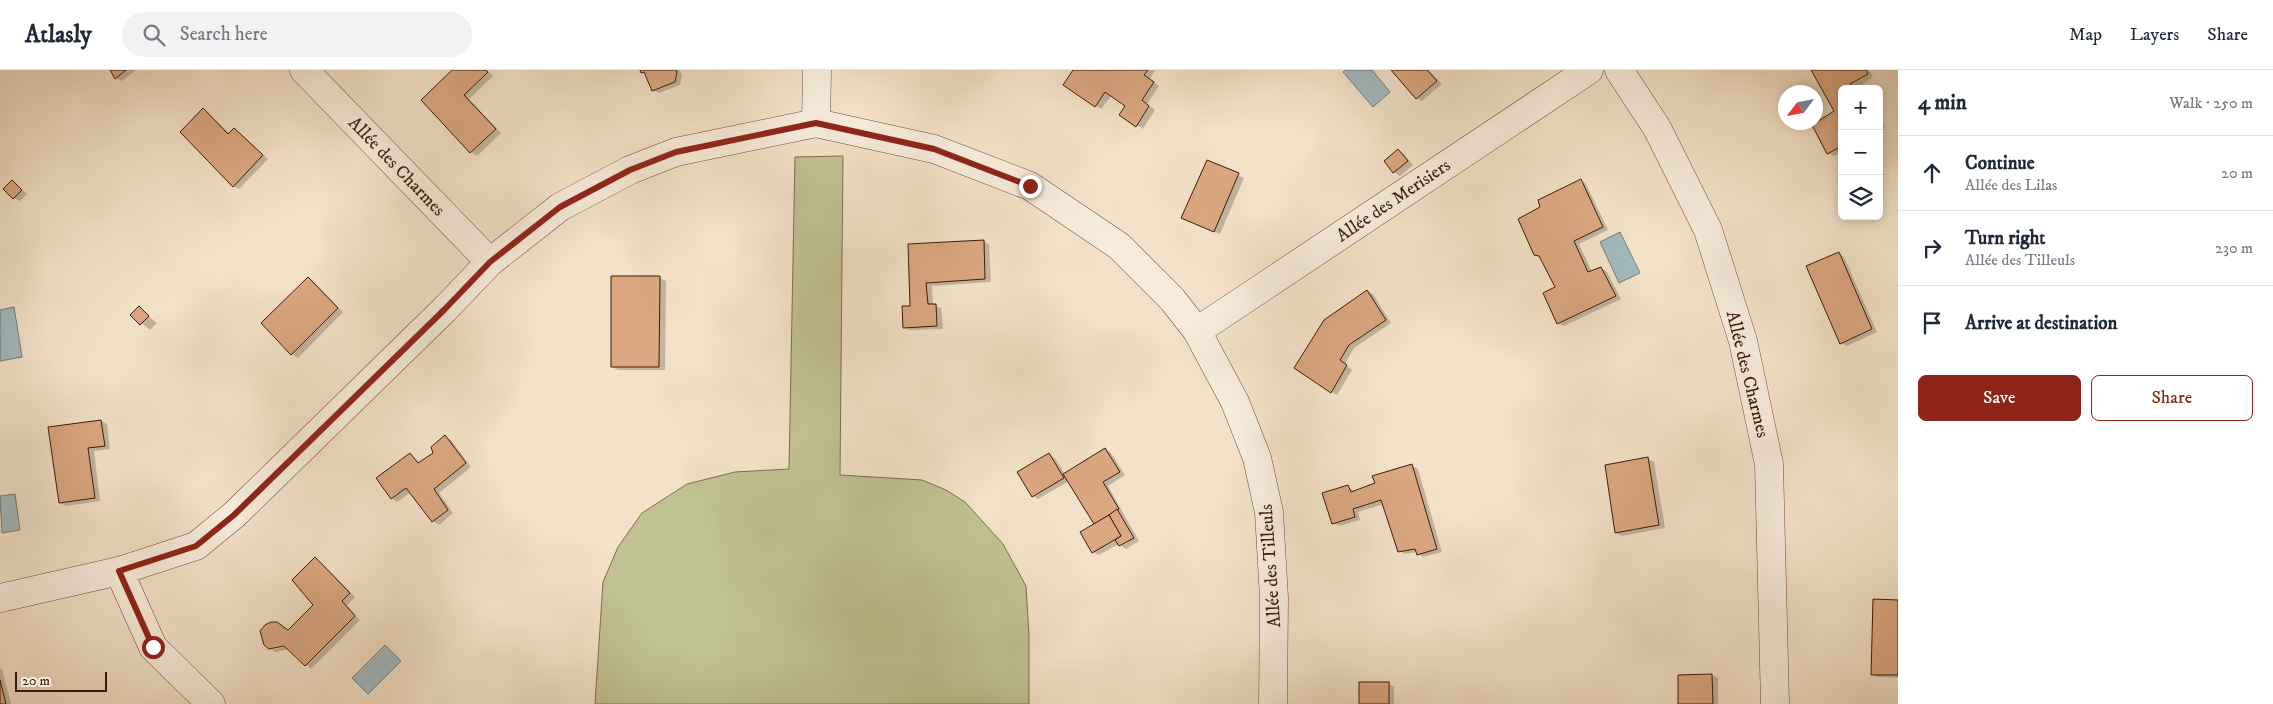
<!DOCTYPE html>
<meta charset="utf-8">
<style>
:root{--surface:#fff;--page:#f2f2f3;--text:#1f2937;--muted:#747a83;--line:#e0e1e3;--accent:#8f2418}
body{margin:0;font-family:"IM FELL DW Pica",serif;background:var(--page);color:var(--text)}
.controls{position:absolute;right:15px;top:15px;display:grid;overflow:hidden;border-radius:8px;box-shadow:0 2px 8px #0003}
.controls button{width:45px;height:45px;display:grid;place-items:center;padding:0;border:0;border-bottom:1px solid var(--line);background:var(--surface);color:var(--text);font:25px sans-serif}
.compass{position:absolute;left:1778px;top:15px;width:45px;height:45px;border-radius:50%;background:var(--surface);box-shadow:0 2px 8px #0003;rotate:238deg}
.scale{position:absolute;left:15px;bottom:12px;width:92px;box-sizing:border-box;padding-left:5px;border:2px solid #3c1a0b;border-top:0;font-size:14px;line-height:18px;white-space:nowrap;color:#3c1a0b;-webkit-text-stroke:4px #f7ecdc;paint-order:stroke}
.stop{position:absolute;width:15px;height:15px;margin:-11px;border:4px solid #8f2418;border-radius:50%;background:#fff}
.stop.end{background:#8f2418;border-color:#fff;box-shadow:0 1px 5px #0008}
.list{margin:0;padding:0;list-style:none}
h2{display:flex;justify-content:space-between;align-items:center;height:65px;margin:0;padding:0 20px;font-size:21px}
h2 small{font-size:16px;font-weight:400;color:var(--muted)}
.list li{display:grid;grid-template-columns:32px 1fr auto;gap:15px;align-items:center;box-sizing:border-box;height:75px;padding:0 20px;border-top:1px solid var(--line)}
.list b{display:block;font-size:19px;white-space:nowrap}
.list p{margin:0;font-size:16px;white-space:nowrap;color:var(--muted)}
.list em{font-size:16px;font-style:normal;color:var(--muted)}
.actions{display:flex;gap:10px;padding:15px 20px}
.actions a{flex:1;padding:11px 0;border:1px solid var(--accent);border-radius:8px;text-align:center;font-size:18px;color:var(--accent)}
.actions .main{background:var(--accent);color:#fff}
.icon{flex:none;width:28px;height:28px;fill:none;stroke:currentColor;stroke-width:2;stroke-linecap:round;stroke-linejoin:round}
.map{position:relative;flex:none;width:1898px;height:634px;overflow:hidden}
header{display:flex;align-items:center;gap:30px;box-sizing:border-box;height:70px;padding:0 25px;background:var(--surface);border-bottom:1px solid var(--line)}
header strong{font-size:24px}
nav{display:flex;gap:28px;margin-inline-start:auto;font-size:18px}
.search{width:350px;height:45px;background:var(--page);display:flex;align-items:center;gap:12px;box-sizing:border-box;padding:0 18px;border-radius:28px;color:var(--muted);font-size:19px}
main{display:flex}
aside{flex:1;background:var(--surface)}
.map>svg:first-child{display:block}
.green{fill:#c1c293;stroke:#7e6e4f}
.water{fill:#a1bbc1;stroke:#797b78}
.shadow{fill:#0003}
.building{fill:#dba781;stroke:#3c1a0b}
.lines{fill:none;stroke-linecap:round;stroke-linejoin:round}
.minor-casing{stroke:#6a4c3a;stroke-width:29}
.minor{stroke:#f7ecdc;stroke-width:28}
.route{stroke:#8f2418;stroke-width:6}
.labels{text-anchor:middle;stroke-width:4;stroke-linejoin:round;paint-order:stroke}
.street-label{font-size:18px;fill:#3c1a0b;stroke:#f7ecdc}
</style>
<header>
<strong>Atlasly</strong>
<div class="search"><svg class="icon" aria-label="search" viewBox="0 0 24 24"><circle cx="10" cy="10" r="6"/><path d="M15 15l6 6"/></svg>Search here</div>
<nav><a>Map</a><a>Layers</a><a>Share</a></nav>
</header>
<main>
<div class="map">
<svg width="1898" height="634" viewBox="0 0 1898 634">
<rect width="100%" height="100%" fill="#f3e2c9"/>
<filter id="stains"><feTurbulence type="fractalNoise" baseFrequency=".004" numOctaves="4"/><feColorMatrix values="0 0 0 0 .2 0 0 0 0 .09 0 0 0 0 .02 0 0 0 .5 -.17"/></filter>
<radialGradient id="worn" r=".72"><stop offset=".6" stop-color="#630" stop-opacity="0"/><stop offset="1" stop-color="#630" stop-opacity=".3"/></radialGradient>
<polygon class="green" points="843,86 840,405 922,410 946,420 965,432 1003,474 1026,516 1029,566 1029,634 595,634 603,512 618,477 642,443 687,414 735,402 789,399 795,87"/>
<g class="water">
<polygon points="1345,0 1372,0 1390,22 1373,37 1343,2"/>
<polygon points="1620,162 1640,203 1619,213 1600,172"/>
<polygon points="14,237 22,287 0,291 0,240"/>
<polygon points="15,424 20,460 2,463 0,426"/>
<polygon points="385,575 401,591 368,624 352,608"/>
</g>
<g class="shadow">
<polygon points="111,0 136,0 122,11 116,8"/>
<polygon points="454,0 487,0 493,6 469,29 501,63 477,86 471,82 422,30"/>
<polygon points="641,0 680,0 682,6 680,15 659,23 653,20 647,4"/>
<polygon points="1074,0 1155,0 1150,9 1159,16 1147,34 1155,40 1143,59 1120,45 1127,35 1112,25 1101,39 1096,36"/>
<polygon points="1392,0 1429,0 1442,14 1422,31 1417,28"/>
<polygon points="1812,0 1869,0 1873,7 1856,19 1842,19 1842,82 1834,86 1828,83 1835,41"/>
<polygon points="204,39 230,64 235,59 240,63 268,89 239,119 233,116"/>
<polygon points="1879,47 1885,57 1879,60"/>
<polygon points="1398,80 1404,84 1413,95 1400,106 1394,102 1385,91"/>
<polygon points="1238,105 1244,108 1220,164 1189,151"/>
<polygon points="1581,110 1586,114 1608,160 1579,174 1592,202 1601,198 1607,202 1621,229 1564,256 1558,253 1556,218 1541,188 1535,185 1542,138"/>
<polygon points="12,112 27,124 20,131 14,128"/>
<polygon points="983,171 989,174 991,212 932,216 933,235 941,238 943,259 910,260 904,257 911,237 909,175"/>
<polygon points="1838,183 1844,187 1877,262 1847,276 1841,273"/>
<polygon points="613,207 660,208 666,211 665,300 618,300 612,297"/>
<polygon points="308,208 314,212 343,242 298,288 292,284 262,253"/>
<polygon points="1367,221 1373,224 1391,253 1354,278 1345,294 1352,300 1337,325 1296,298"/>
<polygon points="139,238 157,253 150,260 132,245"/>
<polygon points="101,351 107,354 110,379 94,381 100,431 66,436 60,433"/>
<polygon points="445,367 451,370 471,397 439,423 453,443 439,455 433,451 411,422 397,432 392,428 410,384 420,393 434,383"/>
<polygon points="1105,379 1111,383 1125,405 1108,416 1139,471 1126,479 1119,474 1099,485 1093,482 1095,454 1069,411 1038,429 1033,426 1049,385 1055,388 1065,404"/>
<polygon points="1648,389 1654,392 1665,458 1622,466 1616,463"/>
<polygon points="1412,396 1418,399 1442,482 1423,487 1417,482 1405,484 1400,481 1384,434 1358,442 1360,450 1339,456 1333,453 1348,417 1355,422 1377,414"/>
<polygon points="315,489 321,492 355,527 347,535 360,550 311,599 289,579 276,582 272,580 290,575 289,561 315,535"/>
<polygon points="1898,531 1898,608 1878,607 1872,604"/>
<polygon points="0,598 2,599 11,634 0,634"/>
<polygon points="1712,605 1718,608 1718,634 1679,634 1679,606"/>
<polygon points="1389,613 1394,617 1394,634 1361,634 1361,614"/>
</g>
<g class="building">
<polygon points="110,0 126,0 115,9"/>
<polygon points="452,0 485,0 488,2 464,25 496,59 470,83 421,30"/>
<polygon points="640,0 676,0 677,2 675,12 652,21 644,2 641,3"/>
<polygon points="1073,0 1148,0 1144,5 1154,12 1142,30 1149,36 1136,57 1119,45 1125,36 1105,22 1095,37 1063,15"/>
<polygon points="1391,0 1427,0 1437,11 1416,29"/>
<polygon points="1811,0 1866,0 1868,4 1850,14 1853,19 1842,19 1842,76 1827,84 1812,55 1834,41"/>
<polygon points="203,38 228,64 234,58 263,85 233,117 180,62"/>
<polygon points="1398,79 1408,91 1393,103 1384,91"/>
<polygon points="1207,90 1239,103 1214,162 1181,148"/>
<polygon points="1581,109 1603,157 1574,171 1588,202 1601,197 1616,226 1557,254 1543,223 1555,217 1539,186 1534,185 1518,149 1540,137 1538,130"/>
<polygon points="12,110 22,120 13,129 3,119"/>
<polygon points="984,170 985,209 926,213 928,234 936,234 937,256 903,258 902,236 910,236 908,174"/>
<polygon points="1839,182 1872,259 1840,274 1806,196"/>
<polygon points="611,206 660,206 659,297 611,297"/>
<polygon points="308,207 338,238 291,285 261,253"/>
<polygon points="1367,220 1386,250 1349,275 1340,290 1347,295 1331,323 1294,298 1324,250"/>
<polygon points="139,236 149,246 140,255 130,245"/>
<polygon points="101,350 105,376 88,378 95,428 59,433 48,357"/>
<polygon points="445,365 466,393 434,419 448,440 432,452 406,418 391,429 376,408 410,383 418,393 433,383 431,377"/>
<polygon points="1105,378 1120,402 1103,412 1119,439 1094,454 1063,404"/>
<polygon points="1049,383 1064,408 1032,427 1017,402"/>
<polygon points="1648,387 1659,455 1615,463 1605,395"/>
<polygon points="1412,394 1437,479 1417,485 1415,479 1398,482 1381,430 1353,439 1355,447 1332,454 1322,423 1348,415 1351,422 1375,413 1372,406"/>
<polygon points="1117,439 1134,468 1119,476 1115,470 1121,466 1109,445"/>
<polygon points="1109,445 1121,466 1092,483 1080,462"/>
<polygon points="315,487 350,523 342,531 355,546 305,596 284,576 269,579 264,575 260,561 265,555 271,552 277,552 288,560 313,535 292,510"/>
<polygon points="1873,529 1898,530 1898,605 1871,605"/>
<polygon points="1712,604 1713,634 1678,634 1678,605"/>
<polygon points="0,610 6,634 0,634"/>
<rect x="1359" y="612" width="30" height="22"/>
</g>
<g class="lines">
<defs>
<g id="minor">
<polyline points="304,0 490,192"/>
<polyline points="1619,0 1657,58 1708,160 1743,271 1769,394 1775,634"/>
<polyline points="816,53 817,0"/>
<polyline points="1197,261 1589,0"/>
<polyline points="119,501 153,577 211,634"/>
<polyline points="0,528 119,501 196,476 234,445 444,240 490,192 560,137 630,100 676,82 816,53 934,79 1030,116 1119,176 1172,229 1197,261 1235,332 1257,388 1269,442 1274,528 1273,634"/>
</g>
</defs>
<use href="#minor" class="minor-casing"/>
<use href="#minor" class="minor"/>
</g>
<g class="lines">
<polyline class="route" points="153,577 119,501 196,476 234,445 444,240 490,192 560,137 630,100 676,82 816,53 934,79 1030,116"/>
</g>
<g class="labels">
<g class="street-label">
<text transform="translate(397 96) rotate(46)" y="6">Allée des Charmes</text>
<text transform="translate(1393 130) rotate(-34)" y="6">Allée des Merisiers</text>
<text transform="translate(1748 304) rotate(76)" y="6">Allée des Charmes</text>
<text transform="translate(1270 496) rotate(-94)" y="6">Allée des Tilleuls</text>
</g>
</g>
<rect width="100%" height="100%" filter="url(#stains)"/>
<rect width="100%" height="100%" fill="url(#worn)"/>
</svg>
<div class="controls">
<button>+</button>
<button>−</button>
<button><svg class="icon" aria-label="layers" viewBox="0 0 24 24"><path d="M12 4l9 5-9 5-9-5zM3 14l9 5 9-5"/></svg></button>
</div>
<svg class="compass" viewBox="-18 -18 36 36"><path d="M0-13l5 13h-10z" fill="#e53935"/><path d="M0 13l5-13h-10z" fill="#747a83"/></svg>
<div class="scale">20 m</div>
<div class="stop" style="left:153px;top:577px"></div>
<div class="stop end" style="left:1030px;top:116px"></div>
</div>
<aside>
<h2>4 min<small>Walk · 250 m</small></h2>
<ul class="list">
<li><svg class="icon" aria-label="ahead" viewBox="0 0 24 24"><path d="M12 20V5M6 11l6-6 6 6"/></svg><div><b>Continue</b><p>Allée des Lilas</p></div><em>20 m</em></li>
<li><svg class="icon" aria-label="right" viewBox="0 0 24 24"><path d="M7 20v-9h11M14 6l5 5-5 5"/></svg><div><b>Turn right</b><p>Allée des Tilleuls</p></div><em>230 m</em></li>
<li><svg class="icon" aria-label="arrive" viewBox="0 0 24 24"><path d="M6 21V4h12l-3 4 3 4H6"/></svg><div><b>Arrive at destination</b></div></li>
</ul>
<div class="actions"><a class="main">Save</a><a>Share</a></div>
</aside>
</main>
